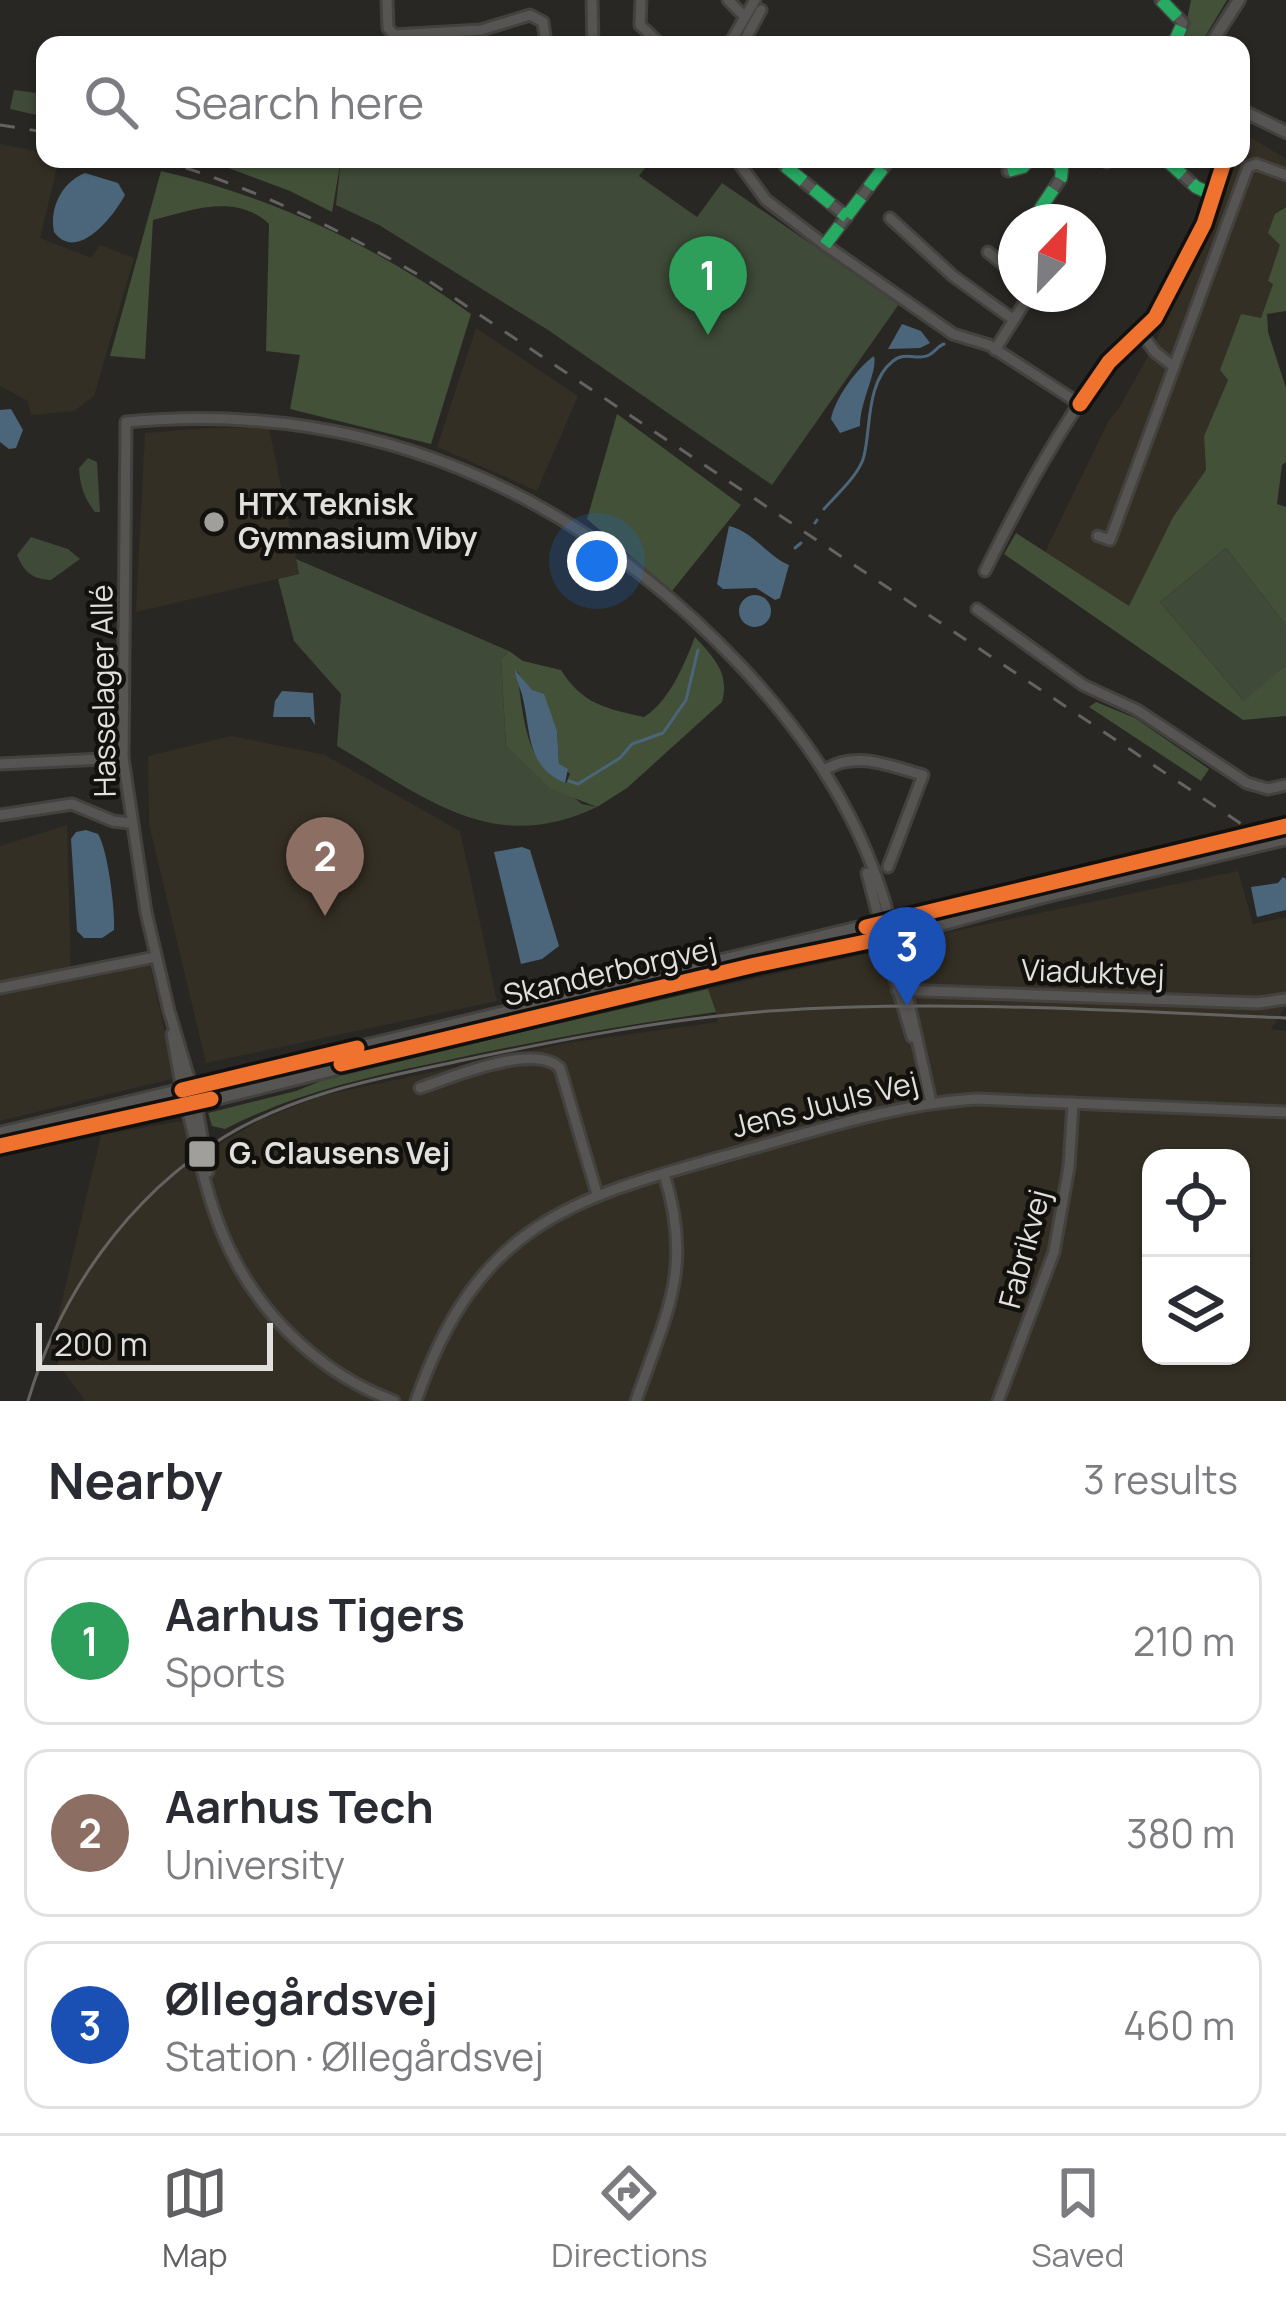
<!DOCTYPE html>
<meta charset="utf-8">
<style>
:root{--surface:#fff;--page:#f2f2f3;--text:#2b2b33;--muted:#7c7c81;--line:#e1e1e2;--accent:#605f62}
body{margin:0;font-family:Manrope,sans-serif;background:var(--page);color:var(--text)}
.controls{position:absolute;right:36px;bottom:36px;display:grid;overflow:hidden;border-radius:24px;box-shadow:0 3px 9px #0004}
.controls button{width:108px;height:108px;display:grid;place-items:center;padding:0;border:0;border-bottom:3px solid var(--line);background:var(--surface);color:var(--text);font:60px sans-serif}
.compass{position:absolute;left:998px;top:204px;width:108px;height:108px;border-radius:50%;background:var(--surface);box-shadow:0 3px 9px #0004;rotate:23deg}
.scale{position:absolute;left:36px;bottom:30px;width:237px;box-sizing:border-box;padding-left:12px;border:6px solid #e2e0dc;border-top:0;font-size:33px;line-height:42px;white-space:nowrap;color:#e2e0dc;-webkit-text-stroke:9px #12110e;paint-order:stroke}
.you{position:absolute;left:597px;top:561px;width:42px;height:42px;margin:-30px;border:9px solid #fff;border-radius:50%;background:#1a73e8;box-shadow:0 0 0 18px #1a73e833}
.badge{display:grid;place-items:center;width:78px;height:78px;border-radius:50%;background:var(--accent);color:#fff;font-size:39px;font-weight:700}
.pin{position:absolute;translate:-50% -99px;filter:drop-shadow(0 3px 6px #0008)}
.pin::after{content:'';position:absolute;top:63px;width:42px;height:36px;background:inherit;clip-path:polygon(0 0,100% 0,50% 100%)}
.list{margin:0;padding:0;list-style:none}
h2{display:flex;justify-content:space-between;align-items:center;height:156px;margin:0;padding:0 48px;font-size:51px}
h2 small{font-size:39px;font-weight:400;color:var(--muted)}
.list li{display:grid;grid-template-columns:78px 1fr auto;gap:36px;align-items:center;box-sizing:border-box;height:168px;margin:0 24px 24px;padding:0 24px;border:3px solid var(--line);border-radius:24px}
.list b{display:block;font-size:45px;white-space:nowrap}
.list p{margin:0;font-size:39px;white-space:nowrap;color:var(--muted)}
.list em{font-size:39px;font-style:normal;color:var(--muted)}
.icon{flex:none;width:66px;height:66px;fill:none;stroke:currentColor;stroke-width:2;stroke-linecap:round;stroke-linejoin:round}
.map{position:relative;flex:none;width:1286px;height:1401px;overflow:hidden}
.search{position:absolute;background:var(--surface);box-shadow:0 3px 9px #0004;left:36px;right:36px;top:36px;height:132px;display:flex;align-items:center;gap:30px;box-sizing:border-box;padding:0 42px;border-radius:24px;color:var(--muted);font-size:45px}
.sheet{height:732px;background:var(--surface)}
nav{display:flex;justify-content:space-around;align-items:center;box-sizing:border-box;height:168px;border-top:3px solid var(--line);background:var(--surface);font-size:33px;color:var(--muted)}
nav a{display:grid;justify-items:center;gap:6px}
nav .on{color:var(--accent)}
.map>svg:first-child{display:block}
.built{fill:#342f24;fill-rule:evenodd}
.green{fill:#3f4a38}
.forest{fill:#425138;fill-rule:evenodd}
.water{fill:#4b667a}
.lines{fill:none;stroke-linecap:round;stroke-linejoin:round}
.stream{stroke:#4b667a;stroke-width:3}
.minor-casing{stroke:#43423f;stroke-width:15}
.tertiary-casing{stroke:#43423f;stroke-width:16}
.secondary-casing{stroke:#43423f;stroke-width:18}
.minor{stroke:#575553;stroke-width:9}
.tertiary{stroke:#575553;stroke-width:10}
.secondary{stroke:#575553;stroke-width:12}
.tram{stroke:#646361;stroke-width:3}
.rail{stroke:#646361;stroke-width:3;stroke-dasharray:15 15;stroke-linecap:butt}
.quiet{stroke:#26ab63;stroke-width:12;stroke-dasharray:24 12;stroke-linecap:butt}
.cycleway-casing{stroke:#12110e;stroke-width:22}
.cycleway{stroke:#ef722f;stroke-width:15}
.poi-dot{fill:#a19f9c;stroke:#12110e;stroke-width:4.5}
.labels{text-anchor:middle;stroke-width:9;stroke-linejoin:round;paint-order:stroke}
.poi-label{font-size:30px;font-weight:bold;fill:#e2e0dc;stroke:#12110e;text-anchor:start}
.street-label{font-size:30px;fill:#e2e0dc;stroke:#12110e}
</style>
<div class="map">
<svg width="1286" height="1401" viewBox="0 0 1286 1401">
<rect width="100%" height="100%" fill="#292724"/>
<g class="built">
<polygon points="1245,134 1286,159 1286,207 1281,208 1280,245 1268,281 1273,283 1261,319 1228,380 1204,436 1206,470 1173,517 1129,607 1045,552 1109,420 1119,408 1150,353 1204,239 1235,159 1241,159"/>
<polygon points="0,144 45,153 45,159 59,159 40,238 91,258 100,245 134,258 94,396 74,411 31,415 28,401 0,386"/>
<polygon points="476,328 578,396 537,491 437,447"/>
<polygon points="208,428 269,428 299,574 136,612 145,433"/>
<polygon points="231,736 325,755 460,831 497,1001 206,1063 149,824 148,756"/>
<polygon points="67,825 71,978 150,965 175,1078 0,1121 0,846"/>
<path d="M1238,871L1253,924L1286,917V1006L1271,1029L1286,1031V1401H85L50,1352L101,1135L182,1121L187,1126L194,1154L212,1149L260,1120L320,1096L567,1043L718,1022L708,989L878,951L883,963L903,958L904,946L950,932ZM1151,1158H1241V1356H1151Z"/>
</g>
<g class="green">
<polygon points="14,90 45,94 45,117 10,109"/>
<polygon points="341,159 640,159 648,164 639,176 697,217 722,183 899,304 772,485 548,330 379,225 336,205"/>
<path d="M88,458L97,462L100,512H95C84,498 80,486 79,468Z"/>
<path d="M31,537L68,549L80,559L51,580C32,579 24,572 17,555Z"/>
<polygon points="1226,548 1286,625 1286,665 1245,702 1160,602"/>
<path d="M296,559L509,651L501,659L506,745L582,804L597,807C493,857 425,797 337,746L341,694L294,641L278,579L299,574Z"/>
</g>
<g class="forest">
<polygon points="1191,0 1227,0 1200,45 1182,45"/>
<polygon points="204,159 341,159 332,212 290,191"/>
<path d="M161,171C273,197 378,247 471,314L431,444L290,409L300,355L266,351L269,224C236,193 192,210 153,220L145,359L110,356Z"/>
<polygon points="1286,207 1286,311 1267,314 1268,332 1286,388 1286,462 1282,465 1277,504 1286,507 1286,625 1226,548 1160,602 1244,701 1286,665 1286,716 1243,720 1004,554 1016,533 1129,606 1173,517 1206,470 1204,436 1228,380 1220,370 1241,314 1261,318 1273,284 1268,281 1280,245 1268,233 1275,214"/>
<polygon points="617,414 741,505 672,591 587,519"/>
<path d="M695,637C714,658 730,673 722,702L627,788L597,807L551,789L506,745L501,659L509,651L523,661L561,670C582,704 607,709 644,717C669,702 685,663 695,637ZM517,671L557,731L559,764L570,774L566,783C524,767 523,711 517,671Z"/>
<polygon points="1096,702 1135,718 1209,769 1201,781 1089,707"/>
<path d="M708,989L716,1012C624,1025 534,1041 444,1061C367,1077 295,1093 225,1129L212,1126L208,1113L296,1091L336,1075Z"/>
</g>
<g class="water">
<path d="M85,173L118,183L125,195C113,217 77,263 54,232C49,208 62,182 85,173Z"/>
<polygon points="902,324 921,331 930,343 920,348 888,349"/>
<path d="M874,356C878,371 860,401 860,426L840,433L831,419C835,398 857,368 874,356Z"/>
<polygon points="11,409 23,430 16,448 9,449 0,442 0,410"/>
<path d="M729,526C754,532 766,555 789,565L780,598L775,600L756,588L723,589L717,584Z"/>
<circle cx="755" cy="611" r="16"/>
<path d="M515,670L532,690L544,694L557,731L559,764L568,769L565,783C527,767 531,734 523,699C521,688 516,681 515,670Z"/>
<polygon points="282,691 313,693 315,725 310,717 273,717 275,701"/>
<path d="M86,830L98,834C108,850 115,910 114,930L102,938H84L77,931L71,839L76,832Z"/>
<polygon points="522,847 530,850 559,946 542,959 521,964 494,852"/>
<polygon points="1283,877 1286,879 1286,910 1257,917 1251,887 1278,883"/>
</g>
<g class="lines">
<g class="stream">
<path d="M824,509C836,495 860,474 864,456C871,428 866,382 893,361C905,351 918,361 929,355C935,352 938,346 944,344"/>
<polyline points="815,523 817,520"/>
<polyline points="795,548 801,543"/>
<polyline points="569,781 578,784 620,758 632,744 663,733 686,700 698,650"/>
</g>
<defs>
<g id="minor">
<polyline points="387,0 388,28 394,35 481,30 530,15 543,22 546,43"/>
<polyline points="592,0 593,45"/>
<polyline points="641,0 640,25 661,45"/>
<polyline points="728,0 743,15"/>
<polyline points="1161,0 1183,23 1173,45"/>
<polyline points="729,45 755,0"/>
<polyline points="742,45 761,10"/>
<polyline points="736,159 766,200 825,245 953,334 989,345 1080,404"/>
<polyline points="1103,159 1107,162"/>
<polyline points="1165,159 1196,187 1213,195"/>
<polyline points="785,166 847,217"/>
<polyline points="1008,171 1023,167 1030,159"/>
<polyline points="1040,209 1061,178 1062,169 1054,159"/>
<polyline points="890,218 953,276 1014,320"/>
<polyline points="825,245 890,159"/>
<polyline points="988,252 1016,275"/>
<polyline points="1141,333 1155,352 1173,366"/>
<polyline points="995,350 1030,294"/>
<polyline points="1098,536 1110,540 1248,167 1256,164 1286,175"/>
<path d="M985,571C1021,499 1059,428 1107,364C1121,347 1141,337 1154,319C1188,273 1208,214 1225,159"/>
<polyline points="977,609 1083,685 1137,710 1247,783 1268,789 1286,785"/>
<polyline points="0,764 123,758"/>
<path d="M826,769C858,751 889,766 923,775L888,867"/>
<polyline points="0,815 72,804 113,821 130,823"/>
<polyline points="867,873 880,923"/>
<polyline points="894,936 931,1102"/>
<polyline points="883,939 912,1037"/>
<polyline points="0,988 155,957"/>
<polyline points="897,990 1258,1003 1286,999"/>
<polyline points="172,1034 182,1090"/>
<path d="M192,1088L169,1011L146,912L123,758L126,422C368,399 574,490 739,664C809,738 864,821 890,921"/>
<path d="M420,1088C452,1077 535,1042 560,1068L597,1194"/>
<polyline points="196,1103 208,1172"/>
<path d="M186,1105C197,1146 205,1190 221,1230C252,1308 316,1372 394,1401"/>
<path d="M416,1401C481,1214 580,1197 753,1148C828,1127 899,1104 976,1099L1286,1112"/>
<path d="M636,1401C666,1313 694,1269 664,1174"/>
<polyline points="998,1401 1054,1252 1069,1167 1073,1103"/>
</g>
<g id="tertiary">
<polyline points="1210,45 1239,0"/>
<polyline points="1241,110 1286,132"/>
</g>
<g id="secondary">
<polyline points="0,1134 1286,826"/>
<polyline points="0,1146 163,1111 755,965 903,934 1043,896 1286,838"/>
</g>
</defs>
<use href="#minor" class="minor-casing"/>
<use href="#tertiary" class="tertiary-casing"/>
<use href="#secondary" class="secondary-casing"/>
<use href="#minor" class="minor"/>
<use href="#tertiary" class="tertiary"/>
<use href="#secondary" class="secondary"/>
<path class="tram" d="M28,1401C60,1293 128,1197 224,1137C298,1092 381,1078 464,1060C565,1039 666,1019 769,1011C941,999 1114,1011 1286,1018"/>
<g class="rail">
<polyline points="0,125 45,132"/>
<path d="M157,159C253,187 342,230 429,281L1243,825"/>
</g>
<g class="quiet">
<polyline points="1161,0 1183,23 1173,45"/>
<polyline points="1103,159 1107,162"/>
<polyline points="1165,159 1196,187 1213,195"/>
<polyline points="785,166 847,217"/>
<polyline points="1008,171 1023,167 1030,159"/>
<polyline points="1040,209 1061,178 1062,169 1054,159"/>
<polyline points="825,245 890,159"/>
</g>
<defs>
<g id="cycleway">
<polyline points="1080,404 1109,362 1155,318 1204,224 1225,159"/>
<polyline points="866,927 1286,826"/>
<polyline points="341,1064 755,965 894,936"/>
<polyline points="182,1090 357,1048"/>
<polyline points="0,1146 211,1099"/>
</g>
</defs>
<use href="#cycleway" class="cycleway-casing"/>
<use href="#cycleway" class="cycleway"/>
</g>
<g class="poi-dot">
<circle cx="214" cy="522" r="12"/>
<rect x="187" y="1139" width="30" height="30" rx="6"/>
</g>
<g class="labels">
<g class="poi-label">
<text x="238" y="515">HTX Teknisk<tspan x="238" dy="34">Gymnasium Viby</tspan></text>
<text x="229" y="1164">G. Clausens Vej</text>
</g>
<g class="street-label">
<text transform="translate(104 691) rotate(-91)" y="10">Hasselager Allé</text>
<text transform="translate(610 972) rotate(-13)" y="10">Skanderborgvej</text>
<text transform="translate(1093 973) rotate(2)" y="10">Viaduktvej</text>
<text transform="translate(825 1105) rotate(-14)" y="10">Jens Juuls Vej</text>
<text transform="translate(1025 1249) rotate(-75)" y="10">Fabrikvej</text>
</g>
</g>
</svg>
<div class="controls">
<button><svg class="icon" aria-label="locate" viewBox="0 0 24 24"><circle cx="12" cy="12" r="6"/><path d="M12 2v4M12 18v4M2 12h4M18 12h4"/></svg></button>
<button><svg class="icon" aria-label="layers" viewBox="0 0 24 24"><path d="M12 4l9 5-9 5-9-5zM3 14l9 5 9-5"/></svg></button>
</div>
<svg class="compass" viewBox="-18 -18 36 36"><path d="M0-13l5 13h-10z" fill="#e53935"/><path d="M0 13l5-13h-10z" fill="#7c7c81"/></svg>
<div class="scale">200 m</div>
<div class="you"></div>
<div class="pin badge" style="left:708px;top:335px;background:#2e9e5b">1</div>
<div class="pin badge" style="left:325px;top:916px;background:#8d6e63">2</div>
<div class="pin badge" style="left:907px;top:1006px;background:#1a4fb4">3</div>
<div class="search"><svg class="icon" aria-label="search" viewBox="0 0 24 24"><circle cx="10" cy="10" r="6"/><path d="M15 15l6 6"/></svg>Search here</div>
</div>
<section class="sheet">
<h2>Nearby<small>3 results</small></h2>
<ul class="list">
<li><span class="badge" style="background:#2e9e5b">1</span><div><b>Aarhus Tigers</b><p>Sports</p></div><em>210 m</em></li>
<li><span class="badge" style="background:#8d6e63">2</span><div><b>Aarhus Tech</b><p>University</p></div><em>380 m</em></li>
<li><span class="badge" style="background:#1a4fb4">3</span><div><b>Øllegårdsvej</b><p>Station · Øllegårdsvej</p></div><em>460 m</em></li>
</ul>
</section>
<nav>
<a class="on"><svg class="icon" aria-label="map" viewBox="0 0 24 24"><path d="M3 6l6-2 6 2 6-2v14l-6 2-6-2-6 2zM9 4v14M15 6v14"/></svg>Map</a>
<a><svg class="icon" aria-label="directions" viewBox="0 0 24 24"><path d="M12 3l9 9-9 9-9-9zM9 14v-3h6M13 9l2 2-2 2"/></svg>Directions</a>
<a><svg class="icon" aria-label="saved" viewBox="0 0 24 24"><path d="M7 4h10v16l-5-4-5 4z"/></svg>Saved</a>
</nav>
